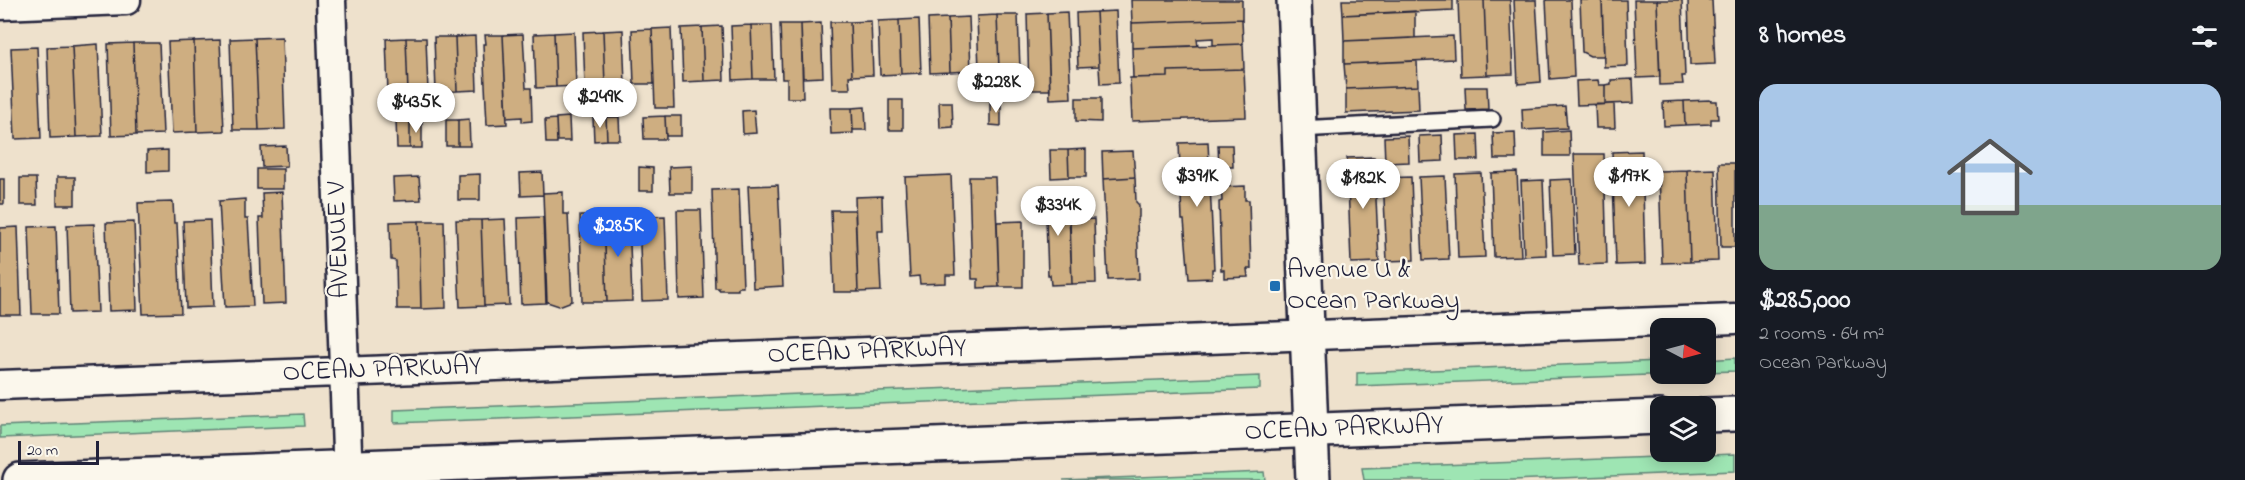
<!DOCTYPE html>
<meta charset="utf-8">
<style>
:root{--surface:#171b24;--page:#242831;--text:#f1f3f6;--muted:#9ea1a6;--line:#363941;--accent:#2563eb}
body{margin:0;font-family:"Indie Flower",sans-serif;background:var(--page);color:var(--text);height:100vh;display:flex;flex-direction:column;font-size:22px;white-space:nowrap}
*{box-sizing:border-box;margin:0}
p{font-size:20px;color:var(--muted)}
.icon{flex:none;width:33px;height:33px;fill:none;stroke:currentColor;stroke-width:2;stroke-linecap:round;stroke-linejoin:round}
.map{position:relative;flex:1;overflow:hidden}
.details{display:flex;flex-direction:column;background:var(--surface);width:510px}
.details>*{flex:none}
.needle{width:39px;rotate:96deg}
.buttons{position:absolute;left:1650px;top:318px;display:grid;gap:12px}
.buttons a{display:grid;place-items:center;width:66px;height:66px;border-radius:12px;background:var(--surface);box-shadow:0 3px 15px #0003;font-size:30px}
.scale{position:absolute;left:18px;bottom:15px;width:81px;box-sizing:border-box;padding-left:6px;border:3px solid #22223b;border-top:0;font-size:16px;line-height:21px;white-space:nowrap;color:#22223b;-webkit-text-stroke:4px #fbf7ec;paint-order:stroke}
.price{position:absolute;translate:-50% -51px;padding:0 14px;border-radius:21px;background:#fff;color:#222;font-size:20px;line-height:39px;filter:drop-shadow(0 2px 3px #0008)}
.price::after{content:'';position:absolute;left:50%;top:36px;width:18px;height:14px;margin-left:-9px;background:inherit;clip-path:polygon(0 0,100% 0,50% 100%)}
.price.selected{background:var(--accent);color:#fff}
ul{padding:0;list-style:none}
li{display:grid;align-content:center;gap:12px;height:318px;padding:0 24px}
li+li{border-top:2px solid var(--line)}
li span{display:grid;place-items:center;height:186px;border-radius:18px;color:#555}
li>.icon{margin-inline-start:auto}
span .icon{width:108px;height:108px;fill:#fffc;stroke-width:1}
li b{font-size:26px}
h2{display:flex;justify-content:space-between;align-items:center;height:72px;padding:0 24px;font-size:26px}
main{display:flex;flex:1;min-height:0}
.map>svg:first-child{display:block}
</style>
<main>
<div class="map">
<svg width="1735" height="480" viewBox="0 0 1735 480">
<rect width="100%" height="100%" fill="#eee1cc"/>
<filter id="ink" filterUnits="userSpaceOnUse"><feTurbulence type="fractalNoise" baseFrequency=".0167" numOctaves="2"/><feDisplacementMap in="SourceGraphic" scale="12" xChannelSelector="R" yChannelSelector="G"/><feConvolveMatrix kernelMatrix="1 2 1 2 8 2 1 2 1" color-interpolation-filters="sRGB"/></filter>
<g filter="url(#ink)">
<!-- green -->
<path fill="#9ee5b3" stroke="#608477" stroke-width="1.5" d="M1735,358V371L1706,372V360Z
M1660,361V374H1675L1357,386V373Z
M1260,376V389L394,423V410Z
M303,414L304,426L0,438V426Z
M1735,454V471L1513,480H1364L1362,468Z
M1264,472L1265,480H1063Z"/>
<!-- building -->
<path fill="#ceae81" stroke="#22223b" stroke-width="1.5" d="M1131,0H1242V19L1132,23Z
M1342,0H1453V10L1343,15Z
M1458,0H1484L1487,75L1461,76Z
M1484,0H1510L1513,74L1487,75Z
M1514,0H1536L1541,82L1518,84Z
M1546,0H1571L1574,77L1550,79Z
M1580,0H1602L1604,56H1590L1582,52Z
M1602,0H1626L1628,66L1604,67Z
M1634,0H1657L1660,77L1637,78Z
M1657,0H1682L1685,76H1682L1683,84L1660,85Z
M1688,0H1712L1715,64L1690,65Z
M1116,11L1119,83L1100,84L1096,12Z
M1415,11V38L1344,41L1343,15Z
M1067,12L1071,98L1050,99L1047,13Z
M1096,12L1099,66L1078,67L1076,13Z
M1047,13L1050,90H1029L1027,14Z
M997,15H1018L1020,69H999Z
M997,15L999,69L979,70L977,16Z
M969,17L971,71L950,72L948,18Z
M948,18L950,72L930,73L928,19Z
M919,19L921,73L901,74L899,20Z
M1242,19L1243,44L1213,45V38L1197,39L1198,46L1132,48V23Z
M899,20L901,74L880,75L878,21Z
M871,21L873,75L852,76L850,22Z
M830,22H850L852,76H849L850,89H832Z
M821,23L823,77L803,78L801,24Z
M780,24H801L803,98H787V79H782Z
M751,25H772L774,79H753Z
M751,25L753,79L733,80L731,26Z
M722,26L724,80L704,81L702,27Z
M702,27L704,81L683,82L681,28Z
M671,28L674,108H655L652,29Z
M652,29L654,84H634L632,30Z
M623,30L625,85H605L603,31Z
M603,31L605,85L585,86L583,32Z
M574,32L576,86L556,87L554,33Z
M554,33L556,87L536,88L534,34Z
M523,34L526,88H531L532,121L522,122V117L507,118L503,35Z
M485,35H503L507,124L487,125L483,44H486Z
M475,36L477,90L457,91L455,37Z
M1453,36L1454,59L1344,64V41Z
M282,37L285,129L259,130L255,38Z
M434,37H455L457,91L436,92Z
M255,38L259,130H233L230,39Z
M406,38H426L428,92L408,93Z
M406,38L408,93H388L386,39Z
M220,40L224,131L197,132L194,41Z
M194,41L197,132L172,133L168,42Z
M133,43H159L163,134L136,135Z
M133,43L136,135L111,136L108,44Z
M98,44L102,136L76,137L72,46Z
M1243,44L1244,69L1168,71V77L1133,78L1132,48Z
M72,46L76,137L50,138L47,47Z
M37,47L41,138L15,139L11,48Z
M1417,61L1418,86L1346,89L1344,64Z
M1244,69L1246,117L1132,121L1130,78L1168,77V71Z
M1633,79L1634,103L1605,104V85L1611,84V80Z
M1598,80L1599,85H1605V104L1577,105L1576,81Z
M1418,86L1419,110L1346,113V89Z
M1465,87H1487L1488,109L1466,110Z
M1076,98H1101V122L1076,121Z
M889,100H903V130H889Z
M1710,100L1711,101H1717L1718,119H1711V124L1685,125L1684,101Z
M1684,101L1685,125L1664,126L1663,102Z
M939,102H952L953,127L940,128Z
M990,103H1001V126L990,125Z
M1614,104L1615,128H1596L1595,105Z
M1565,106L1567,128L1523,130L1522,109Z
M865,107L866,130H853L852,108Z
M830,108H852L853,133L831,134Z
M754,110L756,133L743,134L742,111Z
M665,116H681V136H666Z
M665,116L666,139H644L643,117Z
M569,117L570,141H557L556,118Z
M606,117L607,140L594,141L593,118Z
M606,117H619L620,140H607Z
M422,119V148H410V120Z
M469,119L470,146H458V120Z
M556,119L557,143H546L545,120Z
M396,120H410V148H397Z
M446,120H458V146H446Z
M1569,130L1570,156H1544V132Z
M1515,132L1516,159H1494L1493,133Z
M1478,134L1479,160H1457L1456,135Z
M1442,135L1443,161L1420,162L1419,136Z
M1408,136L1409,162L1385,163L1384,137Z
M1208,142L1214,269H1212V278L1189,279L1184,220H1182L1179,143Z
M1218,145H1232L1233,167H1219Z
M286,146L287,166L262,167L261,147Z
M1086,149V177H1069L1068,150Z
M168,150V171L147,172V151Z
M1050,150H1068L1069,177L1051,178Z
M1133,151L1135,177L1103,179L1102,152Z
M1642,151L1645,264L1616,265L1612,152Z
M1574,154H1604L1607,264L1579,265Z
M1374,157L1379,262L1351,263L1347,158Z
M1719,163H1735V247H1721Z
M692,166V193H670L669,167Z
M639,167L653,168V191H639Z
M257,169H283V189H257Z
M1715,169L1718,261L1690,262L1687,170Z
M1687,170L1690,262L1662,263L1659,171Z
M542,172L543,195L521,196L520,173Z
M1517,172L1521,256L1494,257L1491,173Z
M1481,173L1485,257L1458,258L1455,174Z
M480,174V200H458V175Z
M951,175L955,275H946V283L920,284L919,276L910,277L905,177Z
M1445,176L1449,259L1423,260L1419,177Z
M57,177H75V205H57Z
M419,177L421,200L394,201L393,178Z
M969,177H995L999,287L978,288V279H972Z
M1135,177L1136,202L1139,205V217L1137,220L1139,279L1108,280L1103,179Z
M1411,177L1414,260L1387,261L1383,178Z
M20,178H36L37,205H20Z
M0,179H4V204H0Z
M1572,179L1575,254L1553,255L1550,180Z
M1543,180L1546,255L1524,256L1521,181Z
M778,185L783,286L753,288L748,186Z
M1245,186V200H1249L1251,269H1247L1248,277L1224,278V270H1221L1219,202L1222,201L1221,187Z
M739,189L743,287H738V290H719V288H715L712,190Z
M1068,190L1072,284L1051,285L1050,275H1048L1045,191Z
M282,192L286,303L262,304L259,218H263L262,193Z
M563,192V214H568L572,301L559,306L547,302L543,193Z
M882,196L883,231H878L881,291L858,292L855,197Z
M245,199V219H248L253,306L225,307L219,201Z
M173,202L174,223H177L181,313L143,314L138,203Z
M677,210H701L704,298L679,299Z
M831,210H855L858,292H834Z
M629,215L632,301L607,302L604,216Z
M580,216H604L607,302H582Z
M665,216L668,300L642,301L639,217Z
M543,217L546,303L521,304L518,218Z
M505,219L509,305L484,306L481,220Z
M1094,219L1096,283L1072,284L1070,220Z
M210,220L213,307L186,308L183,221Z
M456,220H481L484,306L460,307Z
M419,221H444L446,308L421,309Z
M419,221L421,309H397L396,261L391,260L390,222Z
M1023,221V287H999L997,222Z
M134,222L137,310L109,311L106,223Z
M94,224L98,312L70,313L67,225Z
M56,226L59,314H32L29,227Z
M18,227L21,315H0V228Z"/>
<g fill="none" stroke-linecap="round" stroke-linejoin="round">
<defs>
<path id="service" d="M1299,129L1492,119"/>
<path id="minor" d="M331,0L348,480
M0,5L126,0
M0,385L1735,319"/>
<path id="secondary" d="M1294,0L1313,480"/>
<path id="primary" d="M1706,415L1735,414
M20,480L1660,417"/>
</defs>
<!-- service casing -->
<use href="#service" stroke="#22223b" stroke-width="20"/>
<!-- minor casing -->
<use href="#minor" stroke="#22223b" stroke-width="33"/>
<!-- secondary casing -->
<use href="#secondary" stroke="#22223b" stroke-width="38"/>
<!-- primary casing -->
<use href="#primary" stroke="#22223b" stroke-width="38"/>
<!-- service -->
<use href="#service" stroke="#fbf7ec" stroke-width="15"/>
<!-- minor -->
<use href="#minor" stroke="#fbf7ec" stroke-width="28"/>
<!-- secondary -->
<use href="#secondary" stroke="#fbf7ec" stroke-width="33"/>
<!-- primary -->
<use href="#primary" stroke="#fbf7ec" stroke-width="33"/>
</g>
</g>
<!-- markers -->
<rect fill="#1f6fb2" stroke="#fbf7ec" stroke-width="2" x="1269" y="280" width="12" height="12" rx="3"/>
<g text-anchor="middle" dominant-baseline="central" stroke-width="4.5" stroke-linejoin="round" paint-order="stroke">
<!-- street labels -->
<g font-size="27" fill="#22223b" stroke="#fbf7ec">
<text transform="translate(339 240) rotate(-92)">AVENUE V</text>
<text transform="translate(867 352) rotate(-2)">OCEAN PARKWAY</text>
<text transform="translate(382 370) rotate(-2)">OCEAN PARKWAY</text>
<text transform="translate(1344 429) rotate(-2)">OCEAN PARKWAY</text>
</g>
<!-- poi labels -->
<g font-size="27" fill="#22223b" stroke="#fbf7ec" text-anchor="start">
<text x="1287" y="270">Avenue U &amp;<tspan x="1287" dy="31">Ocean Parkway</tspan></text>
</g>
</g>
</svg>
<div class="buttons">
<a><svg class="needle" viewBox="-14 -14 28 28"><path d="M0-13l5 13h-10z" fill="#e53935"/><path d="M0 13l5-13h-10z" fill="#9ea1a6"/></svg></a>
<a><svg class="icon" aria-label="layers" viewBox="0 0 24 24"><path d="M12 4l9 5-9 5-9-5zM3 14l9 5 9-5"/></svg></a>
</div>
<div class="scale">20 m</div>
<b class="price" style="left:996px;top:114px">$228K</b>
<b class="price" style="left:600px;top:129px">$249K</b>
<b class="price" style="left:416px;top:134px">$435K</b>
<b class="price" style="left:1197px;top:208px">$391K</b>
<b class="price" style="left:1629px;top:208px">$197K</b>
<b class="price" style="left:1363px;top:210px">$182K</b>
<b class="price" style="left:1058px;top:237px">$334K</b>
<b class="price selected" style="left:618px;top:258px">$285K</b>
</div>
<section class="details">
<h2>8 homes<svg class="icon" aria-label="filters" viewBox="0 0 24 24"><path d="M4 7h16M4 17h16"/><circle cx="9" cy="7" r="2"/><circle cx="15" cy="17" r="2"/></svg></h2>
<ul>
<li><span style="background:linear-gradient(#a9c7e8 65%,#7fa58c 0)"><svg class="icon" aria-label="home" viewBox="0 0 24 24"><path d="M3 11l9-7 9 7M6 9v11h12V9"/></svg></span><div><b>$285,000</b><p>2 rooms · 64 m²</p><p>Ocean Parkway</p></div></li>
</ul>
</section>
</main>
